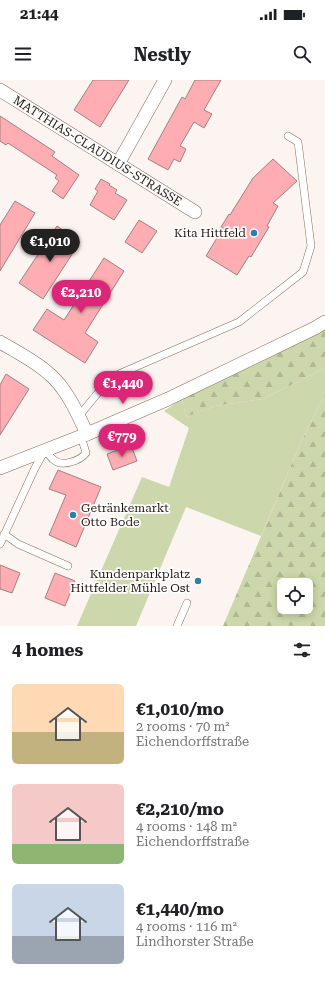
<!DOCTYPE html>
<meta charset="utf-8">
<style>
:root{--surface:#fff;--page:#f2f2f2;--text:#202124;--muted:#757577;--accent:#db2777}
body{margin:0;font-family:"Roboto Serif",serif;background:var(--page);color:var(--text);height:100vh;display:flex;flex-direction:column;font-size:15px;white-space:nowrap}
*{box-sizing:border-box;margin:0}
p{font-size:13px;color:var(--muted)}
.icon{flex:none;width:22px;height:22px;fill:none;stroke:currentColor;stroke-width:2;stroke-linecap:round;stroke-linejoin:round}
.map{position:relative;height:546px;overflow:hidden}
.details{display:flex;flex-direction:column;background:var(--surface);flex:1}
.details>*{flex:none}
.fabs{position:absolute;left:277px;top:498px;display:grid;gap:8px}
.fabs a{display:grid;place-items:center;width:36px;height:36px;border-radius:6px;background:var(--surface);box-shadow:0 2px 10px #0003;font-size:20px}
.price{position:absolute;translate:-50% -34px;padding:0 9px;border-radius:14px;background:var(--accent);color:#fff;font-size:13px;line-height:26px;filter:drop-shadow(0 1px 2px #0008)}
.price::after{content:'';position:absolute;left:50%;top:24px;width:12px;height:9px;margin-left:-6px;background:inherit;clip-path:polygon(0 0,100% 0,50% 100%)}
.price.on{background:#222;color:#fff}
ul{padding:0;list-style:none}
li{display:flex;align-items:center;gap:12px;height:100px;padding:0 12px}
li span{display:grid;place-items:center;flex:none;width:112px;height:80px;border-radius:6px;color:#555}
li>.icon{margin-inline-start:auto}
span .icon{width:48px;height:48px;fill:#fffc;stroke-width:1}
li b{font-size:17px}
h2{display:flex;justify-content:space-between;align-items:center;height:48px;padding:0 12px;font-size:17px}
.status{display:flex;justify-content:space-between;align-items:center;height:28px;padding:0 20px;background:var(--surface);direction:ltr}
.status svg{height:11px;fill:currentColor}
header{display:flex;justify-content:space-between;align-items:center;height:52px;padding:0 12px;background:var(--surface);font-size:18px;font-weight:700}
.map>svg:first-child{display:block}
</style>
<div class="status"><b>21:44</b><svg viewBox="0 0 49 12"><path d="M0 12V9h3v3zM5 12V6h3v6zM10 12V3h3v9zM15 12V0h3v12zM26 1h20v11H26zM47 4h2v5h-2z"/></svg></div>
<header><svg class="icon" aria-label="menu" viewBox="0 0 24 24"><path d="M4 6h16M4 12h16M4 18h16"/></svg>Nestly<svg class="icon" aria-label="search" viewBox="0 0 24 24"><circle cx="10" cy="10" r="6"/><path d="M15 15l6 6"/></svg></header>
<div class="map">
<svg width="325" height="546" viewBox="0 0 325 546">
<defs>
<pattern id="forest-firs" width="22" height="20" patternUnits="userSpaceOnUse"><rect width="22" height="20" fill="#ccd7ab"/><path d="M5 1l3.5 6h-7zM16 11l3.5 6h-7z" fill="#afb892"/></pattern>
</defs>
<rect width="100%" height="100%" fill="#fbf4f0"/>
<!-- grass -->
<path fill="#ccd7ab" d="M325,288V314L302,360L261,456L186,427L136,546H77L142,397L169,407L189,348L164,331L182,319L186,337L215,326L263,319Z"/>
<!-- forest -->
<path fill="url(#forest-firs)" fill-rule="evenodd" d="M325,247V288L263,319L215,326L186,337L182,319Z
M325,314V546H223L302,360ZM284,505H306V527H284Z"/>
<!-- building -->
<path fill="#feaeb3" stroke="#a38081" d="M93,0H129L100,47L74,30Z
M195,0H221L204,30L212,34L204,48L194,42L180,66L186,69L180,82L174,79L168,90L148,79L182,17L185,19Z
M0,36L55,72L52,76L79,95L63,119L52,111L59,101L55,98L57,95L8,63L6,65L0,61Z
M273,79L297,101L273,123L278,126L267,146L269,147L251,177L249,176L237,195L206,176L223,148L221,147L229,134L230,135L253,98Z
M101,99L110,104L109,105L117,110L115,113L127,120L114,140L90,125L98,111L95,109Z
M15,121L35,133L0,191V145Z
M139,140L157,151L142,173L125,162Z
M57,146L80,162L43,219L19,203Z
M104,178L124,191L85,253L98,262L85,283L33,250L47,229L64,240Z
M6,294L29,309L0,355V305Z
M131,365L137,381L113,390L107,374Z
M58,390L101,407L76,467L49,455L66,415L49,409Z
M0,485L20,493L12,513L0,509Z
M55,493L75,501L65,526L45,518Z"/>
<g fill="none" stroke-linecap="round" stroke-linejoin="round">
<defs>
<path id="service" d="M79,336L97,314L119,294L239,242L303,192L311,166L298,62L288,56
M4,454L18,464L68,486
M0,464L35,388L45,370C48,374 51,378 54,380C62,387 80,381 86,373L81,356
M177,546L187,523"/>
<g id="minor">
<path id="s1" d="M0,10L195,132"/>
<path d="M118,84L165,0"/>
<path d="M0,262C15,271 33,280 47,292C66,307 77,332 87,354"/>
<path d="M0,388L87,354L168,319L315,248L325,242"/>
</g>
</defs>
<!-- service casing -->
<use href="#service" stroke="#896d5d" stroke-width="8"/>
<!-- minor casing -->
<use href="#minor" stroke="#896d5d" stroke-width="14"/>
<!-- service -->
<use href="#service" stroke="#fff" stroke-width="7"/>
<!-- minor -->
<use href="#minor" stroke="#fff" stroke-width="13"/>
</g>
<!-- markers -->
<g fill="#2b80b0" stroke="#fff" stroke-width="1.5">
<circle cx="254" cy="153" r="4"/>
<circle cx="73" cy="435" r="4"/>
<circle cx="198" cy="501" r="4"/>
</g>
<g text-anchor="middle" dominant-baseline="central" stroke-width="3.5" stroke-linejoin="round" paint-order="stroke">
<!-- street labels -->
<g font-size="12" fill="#231811" stroke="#fff">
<text stroke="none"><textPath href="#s1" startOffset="115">MATTHIAS-CLAUDIUS-STRASSE</textPath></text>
</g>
<!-- poi labels -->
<g font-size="12" fill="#231811" stroke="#fff" text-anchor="end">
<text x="246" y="153">Kita Hittfeld</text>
<text x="81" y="428" text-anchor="start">Getränkemarkt<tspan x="81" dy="14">Otto Bode</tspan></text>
<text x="190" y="494">Kundenparkplatz<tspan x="190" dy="14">Hittfelder Mühle Ost</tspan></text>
</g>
</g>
</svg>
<div class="fabs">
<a><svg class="icon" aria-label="locate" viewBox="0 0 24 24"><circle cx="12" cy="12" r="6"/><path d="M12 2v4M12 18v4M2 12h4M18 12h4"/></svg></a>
</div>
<b class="price on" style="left:50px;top:183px">€1,010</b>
<b class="price" style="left:81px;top:234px">€2,210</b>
<b class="price" style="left:123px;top:325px">€1,440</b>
<b class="price" style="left:122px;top:378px">€779</b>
</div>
<section class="details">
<h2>4 homes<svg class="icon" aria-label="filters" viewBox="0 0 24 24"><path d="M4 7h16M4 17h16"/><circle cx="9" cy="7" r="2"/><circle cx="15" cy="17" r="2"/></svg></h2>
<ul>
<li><span style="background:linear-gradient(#ffd9b3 60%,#c2b280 0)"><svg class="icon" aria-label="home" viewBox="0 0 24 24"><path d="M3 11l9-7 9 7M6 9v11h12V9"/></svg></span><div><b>€1,010/mo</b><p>2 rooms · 70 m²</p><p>Eichendorffstraße</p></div></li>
<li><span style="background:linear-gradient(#f6c9c9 75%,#8fb573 0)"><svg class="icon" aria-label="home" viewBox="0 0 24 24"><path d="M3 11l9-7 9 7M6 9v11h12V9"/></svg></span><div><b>€2,210/mo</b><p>4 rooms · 148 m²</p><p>Eichendorffstraße</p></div></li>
<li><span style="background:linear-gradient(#c9d6e8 65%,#9aa5b1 0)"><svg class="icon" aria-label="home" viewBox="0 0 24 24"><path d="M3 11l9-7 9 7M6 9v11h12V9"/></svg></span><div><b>€1,440/mo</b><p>4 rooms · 116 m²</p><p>Lindhorster Straße</p></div></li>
</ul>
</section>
